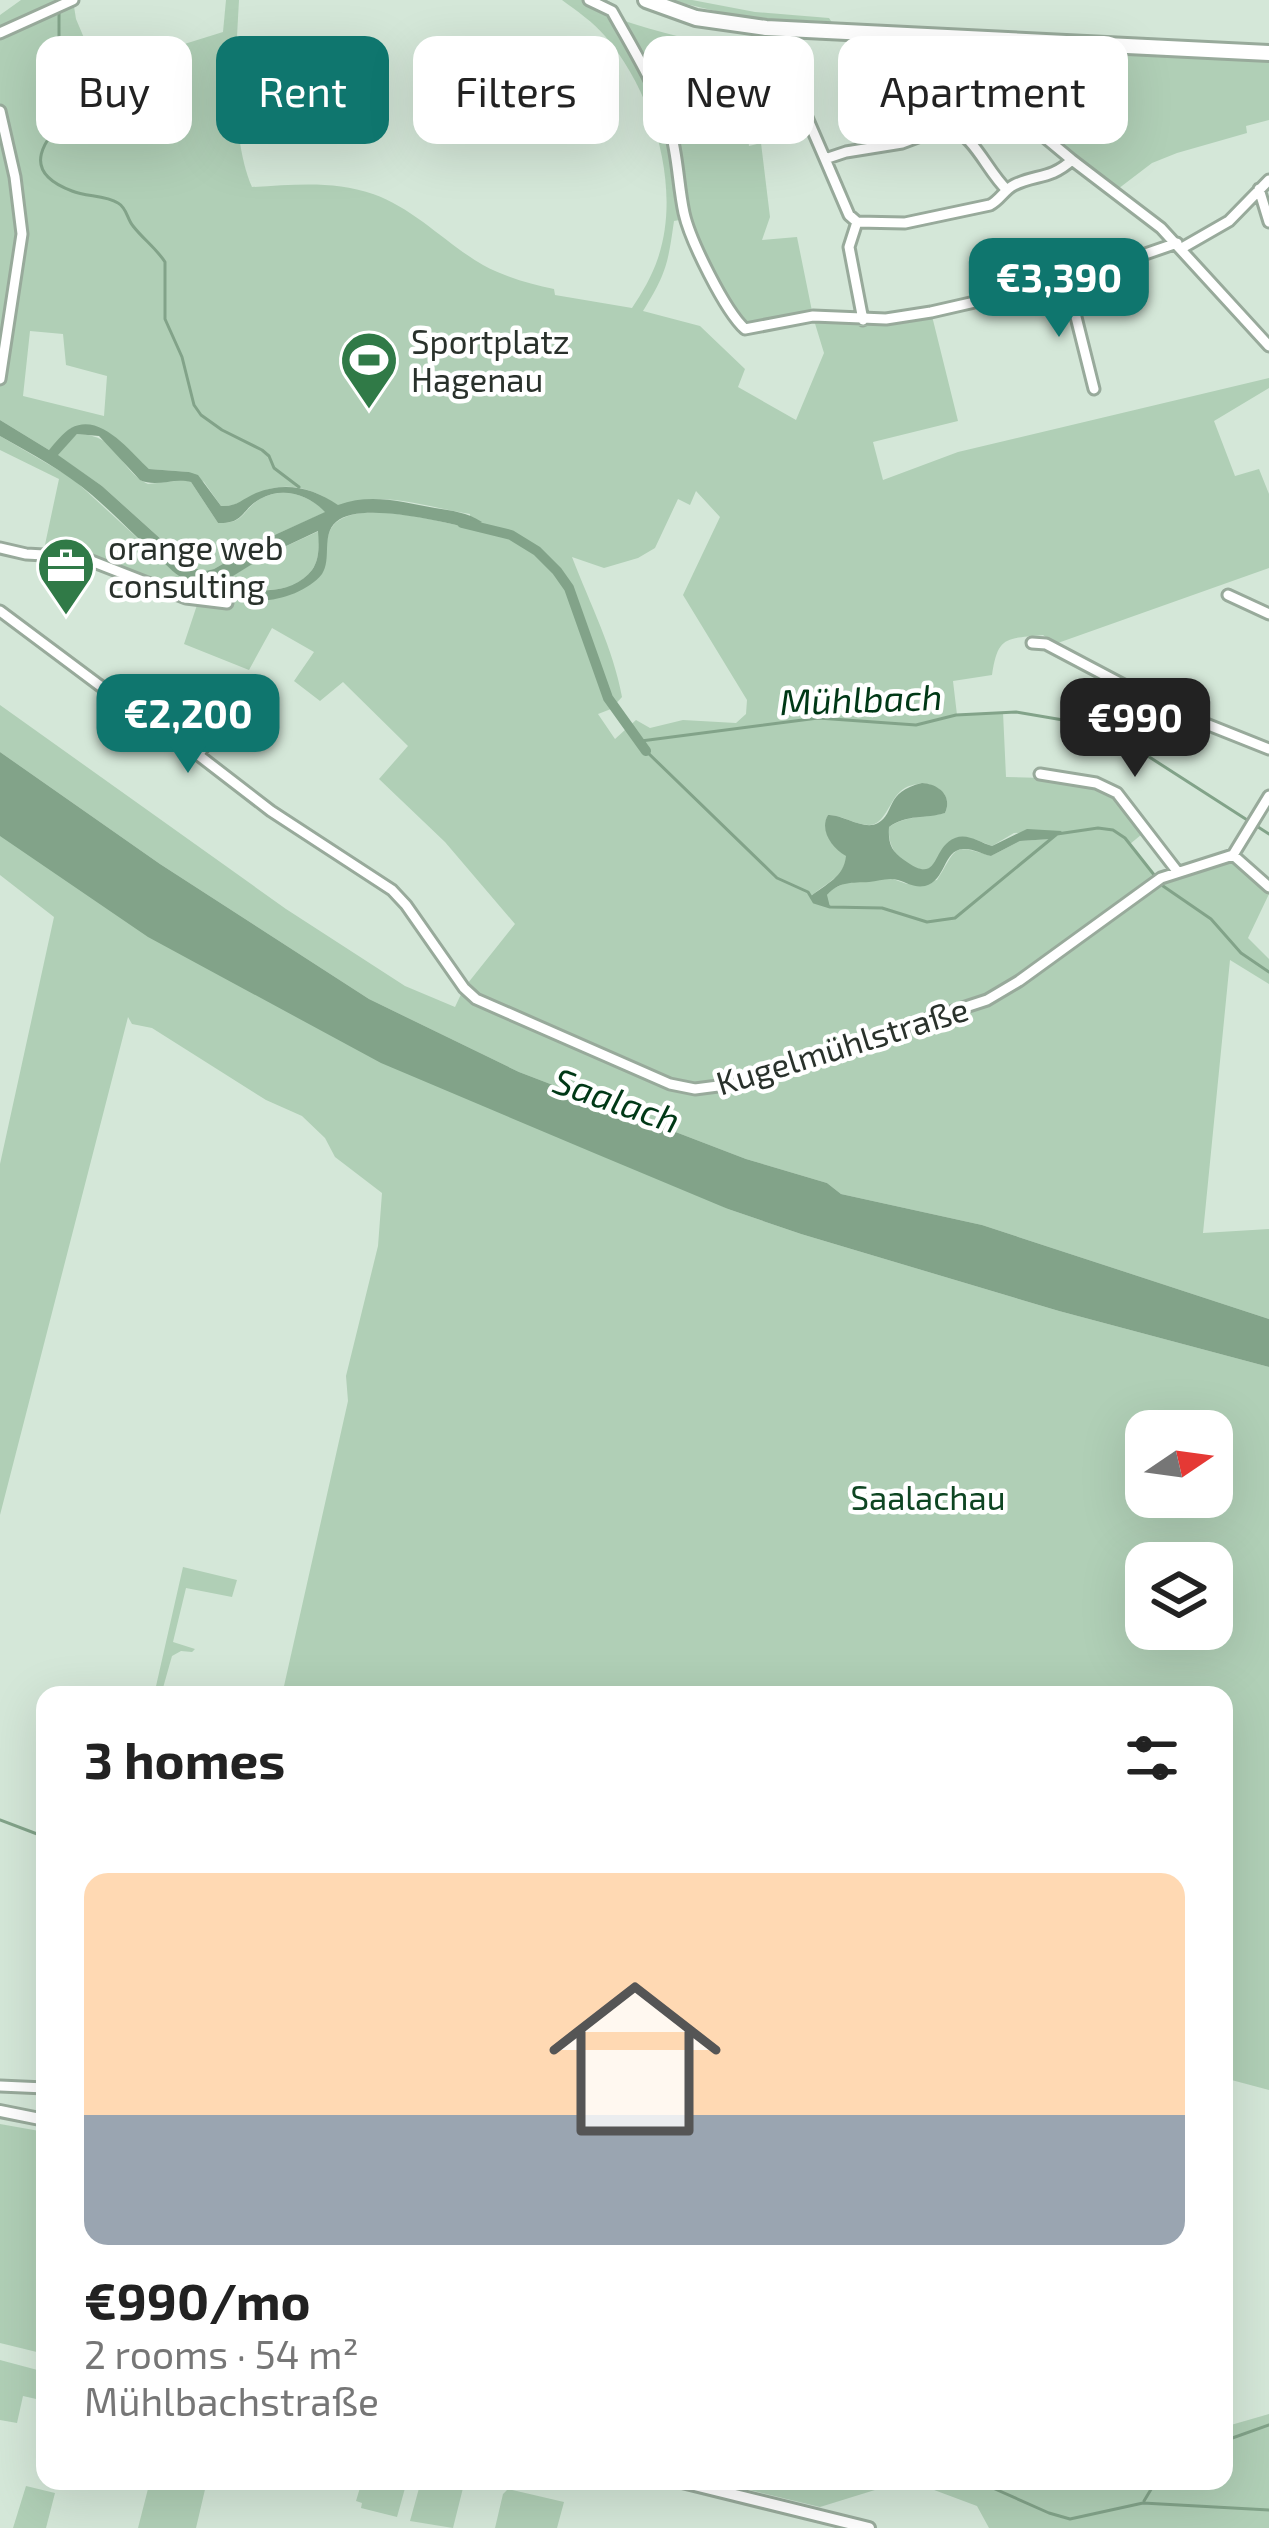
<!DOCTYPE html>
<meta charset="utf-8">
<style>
:root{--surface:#fff;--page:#f2f2f2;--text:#222;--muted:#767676;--accent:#0f766e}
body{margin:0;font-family:"Exo 2",sans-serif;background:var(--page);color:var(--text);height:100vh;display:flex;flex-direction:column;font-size:45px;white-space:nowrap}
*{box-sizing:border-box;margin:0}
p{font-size:39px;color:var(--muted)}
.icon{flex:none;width:66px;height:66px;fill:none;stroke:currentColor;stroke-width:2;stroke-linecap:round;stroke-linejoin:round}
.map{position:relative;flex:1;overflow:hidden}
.drawer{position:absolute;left:36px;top:1686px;width:1197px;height:804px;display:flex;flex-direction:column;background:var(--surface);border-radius:24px;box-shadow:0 12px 48px #0002}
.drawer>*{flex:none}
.guide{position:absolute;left:36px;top:36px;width:1197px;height:108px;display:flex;gap:24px}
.needle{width:78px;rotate:77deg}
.tools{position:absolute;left:1125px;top:1410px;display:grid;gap:24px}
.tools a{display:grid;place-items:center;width:108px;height:108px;border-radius:24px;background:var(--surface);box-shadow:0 12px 48px #0002;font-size:60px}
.price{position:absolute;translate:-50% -102px;padding:0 27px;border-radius:24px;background:var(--accent);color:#fff;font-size:39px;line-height:78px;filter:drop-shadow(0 3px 6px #0008)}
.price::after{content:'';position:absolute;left:50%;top:72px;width:36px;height:27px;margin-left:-18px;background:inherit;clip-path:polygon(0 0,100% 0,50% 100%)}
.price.on{background:#222;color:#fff}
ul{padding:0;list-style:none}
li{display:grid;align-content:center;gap:24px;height:636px;padding:0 48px}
li span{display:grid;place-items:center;height:372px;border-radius:24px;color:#555}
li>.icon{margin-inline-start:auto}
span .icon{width:216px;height:216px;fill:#fffc;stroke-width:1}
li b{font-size:51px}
h2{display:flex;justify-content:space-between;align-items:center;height:144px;padding:0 48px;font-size:51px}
.chip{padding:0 42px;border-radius:24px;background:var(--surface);box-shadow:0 12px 48px #0002;font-size:42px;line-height:108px}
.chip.on{background:var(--accent);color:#fff}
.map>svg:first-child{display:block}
</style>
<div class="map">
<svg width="1269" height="2528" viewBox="0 0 1269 2528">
<rect width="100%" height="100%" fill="#d4e7d8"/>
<!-- green -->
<path fill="#b0cfb6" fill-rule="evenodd" d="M21,0H73L76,19L98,71L133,47L149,55L223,32L226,0H239C236,55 230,136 252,187C292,185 333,180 373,194C415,209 445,243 483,265C505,277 530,284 554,289L555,295L632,308C642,293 652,276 658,258C682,187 653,92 605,36C593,22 577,11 562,0H607L615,5L612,11L616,18C660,33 703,44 749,49L739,59L749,146L761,143L770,217L762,240L797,237L813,316L852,320L931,312L958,421L873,442L883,480L958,452L1269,378V388L1214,421L1235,476L1259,469L1269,494V568L1055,644L1043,635C1006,639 998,635 992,675L953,681L957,715L1003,712L1006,777L1080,779L1107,787L1147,830L1130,844L1162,885L1168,874L1233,855L1269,887V894L1248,938L1269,959V984L1230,960L1203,1233L1269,1229V1319L982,1225L841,1194L827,1183L746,1159L519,1072L369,999L160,864L0,752V705L286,909L405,986L455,1007L464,988L515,924L445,842L379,779L408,746L343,682L320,701L294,681L314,652L272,628L249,670L184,644L198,602L91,559L43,554L59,479L0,450V436L72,478L179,576L205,585L218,583L255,600L322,573C327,559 324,539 332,527C352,497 441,522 470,528V514C427,507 380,489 338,506C314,488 285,480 256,494C243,500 236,507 221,506L204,482L189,472L149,469L105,431L71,428L49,450L0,420V15ZM685,219L741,327L813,317L824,353L796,420L738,387L745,369L700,326L643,311C666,274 668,264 674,221ZM30,331L63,334L66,365L107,376L104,416L23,396ZM696,491L720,517L683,595L747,700L746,714L736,723L683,720L650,728L636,720L615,739L598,714L611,709L622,697C613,648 590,604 572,557L604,568L638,558L655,548L678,499L690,505ZM922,783C938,785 953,795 945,813C926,818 906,815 889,827C887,850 903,869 926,870L974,839L992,846L1014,833L1060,831L1050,839L1020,841L991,856C950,843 958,848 937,880L907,884L890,878L850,881L830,890L827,895L811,896C826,883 844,877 847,856C832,848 820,830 828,815C843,815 853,824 868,825C885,826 889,800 902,790C909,785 913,785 922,783Z
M669,0H692L755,12L829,18L833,24L741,17Z
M1021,49L1269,59V120L1246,126L1247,133L1177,153L1152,163L1114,192L1053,146L1069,130L1063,118L1039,133C1018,113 1001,81 1011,53Z
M77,434C121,435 116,468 148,484L184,480L191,482L218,523C245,524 242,510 260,499C284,486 308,495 326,512L268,538L214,569L205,571L193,568L102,486L57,455Z
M319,531C319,543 320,559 312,570C294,594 251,597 232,576L267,555Z
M0,834L728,1209L801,1234L1059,1311L1269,1367V2090L1224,2078V1695H282L348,1401L346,1376L378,1246L382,1193L335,1157L325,1138L302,1116L266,1100L152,1028L132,1024L128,1017L0,1515V1164L54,917L0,875ZM1146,1431H1212V1497H1146ZM1146,1563H1212V1629H1146Z
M183,1567L237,1580L232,1597L186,1588L173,1642L195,1649L192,1652L181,1651L172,1656L161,1695H154Z
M0,2124L45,2132V2354L0,2343Z
M0,2360L45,2372V2401L23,2396L17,2423L0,2420Z
M1269,2414V2528H989L977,2506L910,2481H1224V2427Z
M150,2481H207L196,2528H138Z
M362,2481H407L397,2517L361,2508L362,2503L356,2501Z
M421,2481H473L471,2490L463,2488L453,2528L410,2521Z
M713,2481H904L820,2507Z
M26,2486L55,2493L46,2528H13Z
M508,2489L564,2502L557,2528H495L503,2494Z"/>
<!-- water -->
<path fill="#82a389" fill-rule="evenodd" d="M0,420L49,450C55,443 63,433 71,428C101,412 130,452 149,469L189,472L198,475L221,506C237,507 242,499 256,493C286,481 313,488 338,505C371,493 401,502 435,508C452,511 467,512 482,522L470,528C440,522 361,501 336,522C321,535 332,559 322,574C307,593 270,605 247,599C238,596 231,589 223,586C210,581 194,586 179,576C170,570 161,559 152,551C132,533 113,513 92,495C64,471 32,454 0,436ZM77,434L99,436L140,480C157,488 174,477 191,482L218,523C244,524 241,510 260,499C283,486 309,495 325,512L268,538L214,569L205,571L193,568L102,486L58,455ZM318,531C319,543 320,559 312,570C295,593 251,598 233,576L267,555Z
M0,752L160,864L369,999L519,1072L746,1159L827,1183L841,1194L982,1225L1269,1319V1367L1059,1311L801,1234L728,1209L594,1153L381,1063L148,937L0,836Z
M922,783C938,784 953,795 945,813C926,819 906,814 889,827C888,843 891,851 904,860C941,887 930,848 955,838C968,833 980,843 992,846L1027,829L1062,831L1051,839L1020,841L991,856C982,854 972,848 963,849C943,850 946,881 925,886C914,888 908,883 898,880C888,877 879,881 869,882C852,883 839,881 827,895L830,907L814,902L811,896C826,884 844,877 846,856C832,848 819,830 828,815C842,814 864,831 878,823C896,813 884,792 922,783Z"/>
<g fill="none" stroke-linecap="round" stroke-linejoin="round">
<!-- stream -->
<path stroke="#82a389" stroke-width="3" d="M59,13V38L80,63L83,74V97C59,127 7,167 72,191C86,197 105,195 118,203C127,208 127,219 133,226C143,239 156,248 165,262V319L182,357L194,405L201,415L222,430L262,450L269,456L274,468L299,487
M641,741L818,718L916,725L956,715L1016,712L1069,721L1126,742L1269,834
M646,751L777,878L808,892L814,902L830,907L882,908L927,922L955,918L1057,834L1098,828L1113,830L1125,838L1155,876
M1163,886L1211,919L1241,953L1269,972
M0,1820L45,1837
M1224,2441L1269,2425
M977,2481L1049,2513L1070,2519L1143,2503L1269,2510
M1144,2501L1156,2481"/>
<!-- canal -->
<path stroke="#82a389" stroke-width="10" d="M462,523L511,535L537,551L557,571L569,588L608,698L646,751"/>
<defs>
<path id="minor" d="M589,0L612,11
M612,11C633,49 657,87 670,129C678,157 678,185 684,213C690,240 725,311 745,329L813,316L886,319L931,312L1067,281L1177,243
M0,33L73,0
M999,41L1005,86L1024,120L1072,160L1161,228L1269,346
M931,84L947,126
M875,87L895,144
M802,106L825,159
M0,111L15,177L22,234L0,379
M1259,189L1269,222
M857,222L849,215L825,159L846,152L902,143L947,126C975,135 986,170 1007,190
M1182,248L1229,221L1269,180
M1067,281L1094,389
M863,320L849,247L857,222L905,223L990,205C1000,200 1004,190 1014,185C1036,174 1050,180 1072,160
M0,548L26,554L81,557L186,598L227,603
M1228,595L1269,614
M0,611L99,685L140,710L271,811L392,890L406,905L464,988L476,999L670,1084L695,1089L741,1083L785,1066L987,1000L1019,981L1161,878L1233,855L1269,796
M1032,643L1046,644L1171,710L1269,749
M140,710C159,692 186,707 209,713L214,719L209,740L198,755
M1040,774L1096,783L1117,793L1177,871
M1233,855L1269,887
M0,2086L45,2088"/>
<path id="tertiary" d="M0,2111L45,2120
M678,2481L869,2528"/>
<path id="primary" d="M646,0L696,18L766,28L1269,53"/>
</defs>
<!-- minor casing -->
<use href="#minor" stroke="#98aa9b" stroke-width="15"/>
<!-- tertiary casing -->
<use href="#tertiary" stroke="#98aa9b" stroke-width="16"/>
<!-- primary casing -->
<use href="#primary" stroke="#98aa9b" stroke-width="20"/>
<!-- minor -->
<use href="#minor" stroke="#fff" stroke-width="9"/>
<!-- tertiary -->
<use href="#tertiary" stroke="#fff" stroke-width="10"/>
<!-- primary -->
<use href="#primary" stroke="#fff" stroke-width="14"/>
</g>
<!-- icons -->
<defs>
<symbol id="stadium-pin" viewBox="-11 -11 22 30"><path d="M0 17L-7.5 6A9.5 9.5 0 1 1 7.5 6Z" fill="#307a47" stroke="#fff"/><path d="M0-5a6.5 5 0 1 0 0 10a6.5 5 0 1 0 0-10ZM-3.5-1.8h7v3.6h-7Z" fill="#fff"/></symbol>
<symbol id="office-pin" viewBox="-11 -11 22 30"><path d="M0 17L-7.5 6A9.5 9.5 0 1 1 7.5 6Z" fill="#307a47" stroke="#fff"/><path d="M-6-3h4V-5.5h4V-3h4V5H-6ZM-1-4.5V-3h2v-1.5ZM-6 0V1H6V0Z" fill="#fff"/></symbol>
</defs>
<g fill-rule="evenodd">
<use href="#stadium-pin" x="336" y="327" width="66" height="90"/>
<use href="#office-pin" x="33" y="533" width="66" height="90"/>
</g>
<g text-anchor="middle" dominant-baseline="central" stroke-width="9" stroke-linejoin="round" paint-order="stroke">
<!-- poi labels -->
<g font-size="33" fill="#29312b" stroke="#fff" text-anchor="start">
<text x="411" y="341">Sportplatz<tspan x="411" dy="38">Hagenau</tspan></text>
<text x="108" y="547">orange web<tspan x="108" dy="38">consulting</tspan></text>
</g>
<!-- street labels -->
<g font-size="33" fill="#29312b" stroke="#fff">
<text transform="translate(842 1045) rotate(-17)">Kugelmühlstraße</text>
</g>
<!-- park labels -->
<g font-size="33" fill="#0e4522" stroke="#fff">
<text x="928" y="1497">Saalachau</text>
</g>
<!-- water labels -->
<g font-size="36" font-style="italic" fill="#003816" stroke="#fff">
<text transform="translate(861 698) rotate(-2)">Mühlbach</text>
<text transform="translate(617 1099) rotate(19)">Saalach</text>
</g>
</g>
</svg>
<div class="tools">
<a><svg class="needle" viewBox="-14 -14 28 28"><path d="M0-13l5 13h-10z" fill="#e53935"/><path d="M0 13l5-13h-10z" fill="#767676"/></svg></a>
<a><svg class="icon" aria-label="layers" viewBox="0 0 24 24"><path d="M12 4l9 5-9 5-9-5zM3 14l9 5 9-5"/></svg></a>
</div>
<b class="price" style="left:1059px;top:340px">€3,390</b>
<b class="price" style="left:188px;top:776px">€2,200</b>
<b class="price on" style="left:1135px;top:780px">€990</b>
<div class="guide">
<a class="chip">Buy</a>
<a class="chip on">Rent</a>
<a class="chip">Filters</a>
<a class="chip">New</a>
<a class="chip">Apartment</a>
</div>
<section class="drawer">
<h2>3 homes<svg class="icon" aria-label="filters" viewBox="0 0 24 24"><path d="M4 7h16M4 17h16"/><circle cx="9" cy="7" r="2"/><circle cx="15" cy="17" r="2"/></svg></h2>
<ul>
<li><span style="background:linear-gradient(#ffd9b3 65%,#9aa5b1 0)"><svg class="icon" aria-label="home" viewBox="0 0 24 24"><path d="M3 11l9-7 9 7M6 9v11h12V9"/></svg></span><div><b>€990/mo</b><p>2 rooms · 54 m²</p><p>Mühlbachstraße</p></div></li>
</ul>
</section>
</div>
